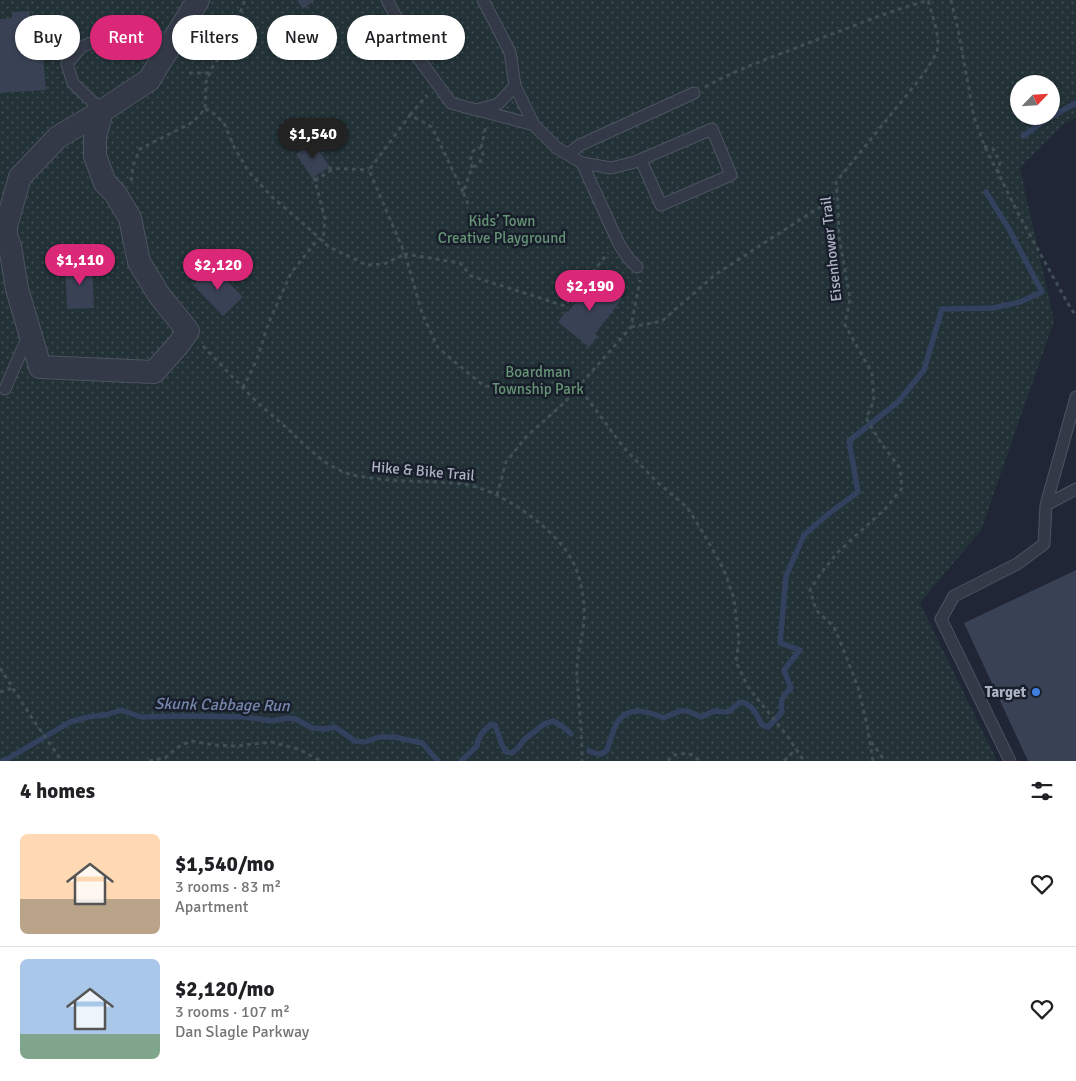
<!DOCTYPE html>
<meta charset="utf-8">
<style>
:root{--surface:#fff;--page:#f2f2f2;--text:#202124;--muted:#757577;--line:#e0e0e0;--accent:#db2777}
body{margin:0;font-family:Signika,sans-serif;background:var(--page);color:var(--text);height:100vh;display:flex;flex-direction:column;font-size:19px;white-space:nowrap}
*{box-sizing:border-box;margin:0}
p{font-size:16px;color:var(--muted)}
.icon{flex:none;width:28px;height:28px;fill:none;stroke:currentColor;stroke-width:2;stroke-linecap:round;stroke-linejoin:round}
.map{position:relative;height:761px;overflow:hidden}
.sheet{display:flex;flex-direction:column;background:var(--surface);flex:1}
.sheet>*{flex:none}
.banner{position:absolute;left:15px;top:15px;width:500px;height:45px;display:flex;gap:10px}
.needle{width:32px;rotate:65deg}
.fabs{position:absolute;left:1010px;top:75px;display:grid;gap:10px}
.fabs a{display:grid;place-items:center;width:50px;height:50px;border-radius:50%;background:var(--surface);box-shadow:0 1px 4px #0004;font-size:25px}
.price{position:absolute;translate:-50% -42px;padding:0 11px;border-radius:18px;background:var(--accent);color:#fff;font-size:16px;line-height:32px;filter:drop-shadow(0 1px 2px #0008)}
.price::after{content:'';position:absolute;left:50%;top:30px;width:15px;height:11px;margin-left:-8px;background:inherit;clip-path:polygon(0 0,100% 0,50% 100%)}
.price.current{background:#222;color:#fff}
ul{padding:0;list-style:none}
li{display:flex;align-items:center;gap:15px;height:125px;padding:0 20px}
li+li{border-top:1px solid var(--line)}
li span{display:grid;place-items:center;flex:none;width:140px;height:100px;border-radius:8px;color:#555}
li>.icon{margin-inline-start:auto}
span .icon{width:60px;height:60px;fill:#fffc;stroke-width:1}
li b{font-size:21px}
h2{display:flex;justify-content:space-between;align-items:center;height:60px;padding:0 20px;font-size:21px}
.pill{padding:0 18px;border-radius:22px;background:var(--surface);box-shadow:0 1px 4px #0004;font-size:18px;line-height:45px}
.pill.current{background:var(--accent);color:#fff}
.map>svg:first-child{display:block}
</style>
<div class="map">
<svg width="1076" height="761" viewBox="0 0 1076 761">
<defs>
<pattern id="park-dots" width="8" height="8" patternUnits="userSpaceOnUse" patternTransform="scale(1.25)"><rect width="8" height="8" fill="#223237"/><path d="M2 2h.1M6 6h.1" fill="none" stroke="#3f4d52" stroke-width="1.8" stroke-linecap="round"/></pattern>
</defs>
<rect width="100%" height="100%" fill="#202636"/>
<!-- park -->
<path fill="url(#park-dots)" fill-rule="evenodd" d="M0,0H1076V118L1065,123L1020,168L1054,321L981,530L920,603L997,761H0ZM1019,84H1051V116H1019Z"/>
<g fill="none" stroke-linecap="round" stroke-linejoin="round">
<!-- stream -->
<path stroke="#33405e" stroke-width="5.5" d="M1023,136L1047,119L1076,103
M589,751C596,754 601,756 607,750C610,742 613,727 619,720C631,705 649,712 664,718C681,710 683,707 701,717L714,711L728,712L740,702C752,703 757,715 762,725L768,727L782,712C780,699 782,697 791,688L784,670L800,650L780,643L786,576L804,535L827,515L858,492L849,441L898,402L924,370L942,309L993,308L1020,302L1042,292L1009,229L986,192
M2,761L9,758L70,722L88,717L106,715L121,710L141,717L184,716L246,717L272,721L287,718L296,719L312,728L326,729L335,727L355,741L365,742L380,737H394L422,743L438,761
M461,761L477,746C478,736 484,730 492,724L495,725L502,745L506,752L512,753L518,748L524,740L544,724L553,721L562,726L571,734"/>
</g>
<!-- building -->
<path fill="#394154" d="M297,0H315L303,9Z
M30,11V17L47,16L49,40L42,41L46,90L0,93V19L12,18V12Z
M313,142L330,167L312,178L296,154Z
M92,263L94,308L67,309L65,264Z
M212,266L243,297L223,316L193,285Z
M595,278L622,299L595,334L598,336L589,347L558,322L566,311L568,312Z
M1076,570V761H1028L964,623Z"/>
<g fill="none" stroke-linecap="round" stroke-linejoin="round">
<defs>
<path id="service" d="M387,0L417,56L451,103L476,110L498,104L515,86L510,52L483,0
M515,86L534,125L557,148L582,163L611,168L635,162L712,129L731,175L661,205L641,160
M478,110L534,125
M102,111L73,83L67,64L81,47L115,34H143L173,40
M568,154L580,145L694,93
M582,163L619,244L628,258L637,267
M5,389L28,336
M1046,505L1076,489
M1010,761L941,619L954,596L1017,564L1044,544L1046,505L1076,397"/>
<path id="minor" d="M102,111L95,137V156L105,183L115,193L130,218L139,262L159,295L188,331L179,344L154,372L40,367L17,289L10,246L6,236V226L20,177L58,137Z
M102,111L149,80L198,0"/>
</defs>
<!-- service casing -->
<use href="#service" stroke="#4e5361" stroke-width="13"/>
<!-- minor casing -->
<use href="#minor" stroke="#4e5361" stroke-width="24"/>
<!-- path -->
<path stroke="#3f4f54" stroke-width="3" stroke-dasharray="4 4" stroke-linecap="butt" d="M951,0L958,29L974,117L984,145L1019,215L1067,302L1076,316
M189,73H210
M705,87C739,68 776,56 811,42C851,27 889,11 930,0
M205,109L212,112L224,123L235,149L249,172L272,197L305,225L329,247L367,265L384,264L405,254L422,313L438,348L484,386L535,392L577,389L587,398L624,448L657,482L687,507L705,536L724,570L734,599L739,640L736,662L748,687L788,737L804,761
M410,115L427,95
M984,146L993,149L998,158L1000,162L998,170L1001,178
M328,168L369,170
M472,168C470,161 470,155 475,149L481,148
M314,177L325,219L323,241
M131,181L133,166L140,149L193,122L205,109L206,82L213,66L226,49L245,0
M315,181L333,169
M463,192L432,127L410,115L369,170L405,254L460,263L471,276L565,306L608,253
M468,204L463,192L472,168L479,164L483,154L481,148L486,126
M612,291L617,267
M631,327L662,321L716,274L837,196
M203,346C221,365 239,384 258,403C268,412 279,421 289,430C305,445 320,461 339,470C347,474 356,476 365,477C397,483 430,480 463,484C499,489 554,527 572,560C579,573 583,591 584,607C586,627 578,646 577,667C576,675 578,684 578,693C580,716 582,738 582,761
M243,388L257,359L269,322L291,273L319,238
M497,495L506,462L526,437L565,402L631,327L640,280
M0,668L34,721L62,761
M0,692L13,688
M871,742L885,761
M149,761L165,758L178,747L191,741L214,745L237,746L271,742L298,749L321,761
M668,761L673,755L688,753L701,761
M784,761L796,749
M873,761L867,725L858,687L844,651L834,627L816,610L810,590L821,573L838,552L886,508L902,488L900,468L881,443L866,418L874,401L872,373L845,325L850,299L839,237L838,206L836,182L923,75C928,67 934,59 937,51C941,37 931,13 928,0"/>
<!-- service -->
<use href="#service" stroke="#333946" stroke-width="11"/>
<!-- minor -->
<use href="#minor" stroke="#333946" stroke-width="22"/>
</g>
<!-- markers -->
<circle fill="#3f7fe0" stroke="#191e2b" stroke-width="2" cx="1036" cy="692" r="5"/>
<g text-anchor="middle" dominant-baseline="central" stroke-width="5" stroke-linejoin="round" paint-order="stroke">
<!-- park labels -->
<g font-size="15" fill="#659375" stroke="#191e2b">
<text x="502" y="221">Kids’ Town<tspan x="502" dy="17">Creative Playground</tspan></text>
<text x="538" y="372">Boardman<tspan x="538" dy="17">Township Park</tspan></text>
</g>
<!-- street labels -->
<g font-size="15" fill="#adb3c3" stroke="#191e2b">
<text transform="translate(831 249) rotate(-96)">Eisenhower Trail</text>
<text transform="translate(423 471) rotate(5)">Hike &amp; Bike Trail</text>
</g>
<!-- poi labels -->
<g font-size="15" font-weight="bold" fill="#adb3c3" stroke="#191e2b" text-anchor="end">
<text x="1026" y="692">Target</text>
</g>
<!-- water labels -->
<g font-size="16" font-style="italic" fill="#7586ac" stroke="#191e2b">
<text transform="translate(222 705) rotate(1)">Skunk Cabbage Run</text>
</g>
</g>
</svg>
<div class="fabs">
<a><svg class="needle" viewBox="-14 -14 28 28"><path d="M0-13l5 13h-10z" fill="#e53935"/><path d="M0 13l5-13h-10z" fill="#757577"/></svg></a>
</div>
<b class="price current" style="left:313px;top:160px">$1,540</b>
<b class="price" style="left:80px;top:286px">$1,110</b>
<b class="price" style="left:218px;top:291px">$2,120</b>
<b class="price" style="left:590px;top:312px">$2,190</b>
<div class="banner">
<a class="pill">Buy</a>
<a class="pill current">Rent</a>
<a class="pill">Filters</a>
<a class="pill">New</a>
<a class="pill">Apartment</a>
</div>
</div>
<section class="sheet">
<h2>4 homes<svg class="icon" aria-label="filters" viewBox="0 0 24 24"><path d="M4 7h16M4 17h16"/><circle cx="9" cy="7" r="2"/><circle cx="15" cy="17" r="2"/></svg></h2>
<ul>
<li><span style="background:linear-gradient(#ffd9b3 65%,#b9a48a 0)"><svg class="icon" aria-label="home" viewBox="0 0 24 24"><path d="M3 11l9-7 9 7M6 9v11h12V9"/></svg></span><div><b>$1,540/mo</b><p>3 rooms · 83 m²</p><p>Apartment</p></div><svg class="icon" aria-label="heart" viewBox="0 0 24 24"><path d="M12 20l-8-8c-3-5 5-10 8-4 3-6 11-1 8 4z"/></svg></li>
<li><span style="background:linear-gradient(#a9c7e8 75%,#7fa58c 0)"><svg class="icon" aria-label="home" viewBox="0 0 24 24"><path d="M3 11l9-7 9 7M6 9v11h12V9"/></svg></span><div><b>$2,120/mo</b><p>3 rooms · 107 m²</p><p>Dan Slagle Parkway</p></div><svg class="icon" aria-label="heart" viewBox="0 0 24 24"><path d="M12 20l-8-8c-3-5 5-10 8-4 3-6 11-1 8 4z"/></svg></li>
</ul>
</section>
